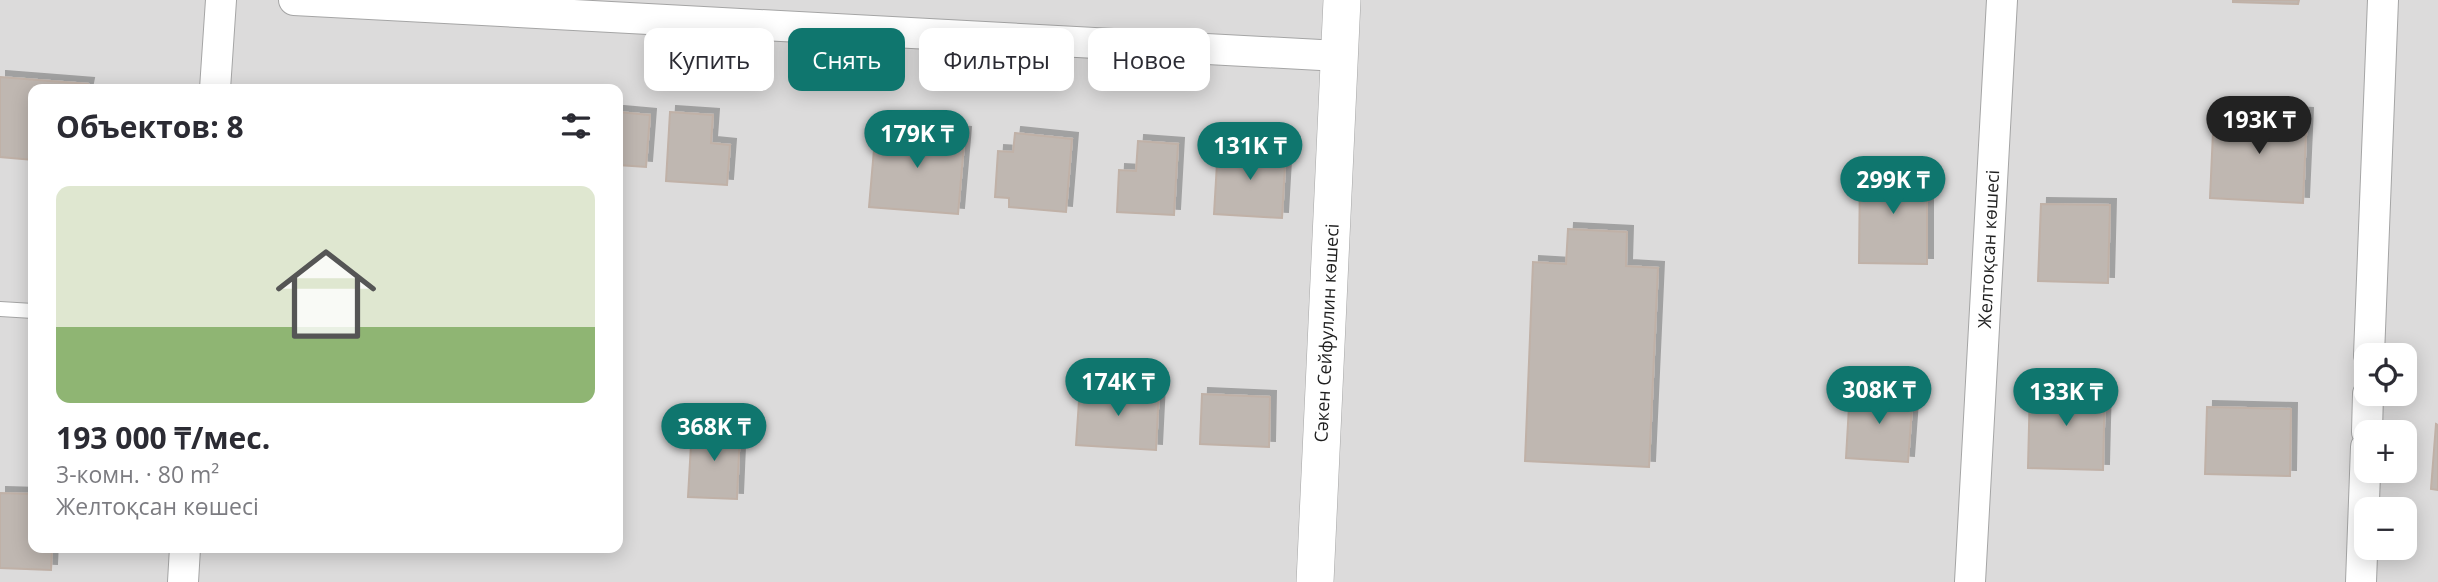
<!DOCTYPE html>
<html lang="ru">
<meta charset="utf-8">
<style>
:root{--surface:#fff;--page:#f2f2f3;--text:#2b2b33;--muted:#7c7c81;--accent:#0f766e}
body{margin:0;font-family:"Open Sans",sans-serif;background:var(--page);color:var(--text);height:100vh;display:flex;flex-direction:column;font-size:26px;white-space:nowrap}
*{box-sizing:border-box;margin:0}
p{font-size:23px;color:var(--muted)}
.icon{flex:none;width:38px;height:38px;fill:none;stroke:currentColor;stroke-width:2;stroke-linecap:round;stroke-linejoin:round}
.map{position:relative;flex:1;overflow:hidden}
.drawer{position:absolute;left:28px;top:84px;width:595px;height:469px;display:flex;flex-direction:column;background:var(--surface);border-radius:14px;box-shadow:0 4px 18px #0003}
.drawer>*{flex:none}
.banner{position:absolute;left:644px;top:28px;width:665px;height:63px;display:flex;gap:14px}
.controls{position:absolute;left:2354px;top:343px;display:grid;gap:14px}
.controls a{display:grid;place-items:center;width:63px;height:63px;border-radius:14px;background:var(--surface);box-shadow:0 4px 18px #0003;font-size:35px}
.price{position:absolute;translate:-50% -60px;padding:0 16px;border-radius:24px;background:var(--accent);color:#fff;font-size:23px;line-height:46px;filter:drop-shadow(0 2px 4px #0008)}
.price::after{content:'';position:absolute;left:50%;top:42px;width:21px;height:16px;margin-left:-10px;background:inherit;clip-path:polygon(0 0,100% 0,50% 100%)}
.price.active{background:#222;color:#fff}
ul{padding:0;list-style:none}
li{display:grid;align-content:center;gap:14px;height:371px;padding:0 28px}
li span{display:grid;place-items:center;height:217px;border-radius:14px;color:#555}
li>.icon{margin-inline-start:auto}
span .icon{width:126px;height:126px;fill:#fffc;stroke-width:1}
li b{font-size:30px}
h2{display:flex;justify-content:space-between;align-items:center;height:84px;padding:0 28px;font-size:30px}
.tag{padding:0 24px;border-radius:14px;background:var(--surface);box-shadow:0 4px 18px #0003;font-size:24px;line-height:63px}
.tag.active{background:var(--accent);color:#fff}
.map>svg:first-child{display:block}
</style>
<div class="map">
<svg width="2438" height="582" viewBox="0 0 2438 582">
<defs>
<filter id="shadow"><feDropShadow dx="6" dy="-6" stdDeviation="0" flood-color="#0004"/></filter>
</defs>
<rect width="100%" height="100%" fill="#efebe4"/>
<!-- residential -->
<path fill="#dcdbdb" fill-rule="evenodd" d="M0,0H2438V582H0ZM33,89H618V548H33ZM2366,355H2404V394H2366ZM2366,432H2404V471H2366ZM2366,509H2404V548H2366Z"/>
<!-- building -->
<path fill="#bfb7b1" stroke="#c0b1a7" stroke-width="2" filter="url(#shadow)" d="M2233,0H2299L2298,4L2233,2Z
M0,77L88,84L87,89H33V160L0,157Z
M2214,110L2307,114L2303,203L2210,198Z
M618,112L650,115L646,167L618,165Z
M670,112L713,115L711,143L730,145L727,185L666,181Z
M876,126L965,133L958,214L869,207Z
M1015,133L1072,139L1066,212L1009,207V198L995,197L998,151L1013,152Z
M1138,141L1178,144L1174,215L1117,212L1119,170L1136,171Z
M1218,146L1286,149L1282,218L1214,214Z
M1860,169H1927V264L1859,263Z
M2041,204L2110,205L2108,283L2038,281Z
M1568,229L1627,232L1626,266L1658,268L1649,467L1525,461L1533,262L1566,264Z
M2030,385L2105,387L2103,470L2028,468Z
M1080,386L1159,390L1156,450L1076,445Z
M1850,389L1913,394L1908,462L1846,458Z
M1202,394L1270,397L1269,447L1200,444Z
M2207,407L2291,409L2290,476L2205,474Z
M2436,424L2438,425V490L2431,489Z
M692,427L740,429L737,499L688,497Z
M0,493L33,494V548H52L51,570L0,568Z"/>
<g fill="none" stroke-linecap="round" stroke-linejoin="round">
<defs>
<path id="service" d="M0,309L33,311"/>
<path id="minor" d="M294,0L1339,56
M215,89L221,0
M2369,355L2383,0
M2367,432L2368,394
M183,582L185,548
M1970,582L2002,0
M2361,582L2366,447"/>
<path id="tertiary" d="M1315,582L1342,0"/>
</defs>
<!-- service casing -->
<use href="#service" stroke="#a5a5a5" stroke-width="16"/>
<!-- minor casing -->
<use href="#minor" stroke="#a5a5a5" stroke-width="32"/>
<!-- tertiary casing -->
<use href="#tertiary" stroke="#a5a5a5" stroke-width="38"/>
<!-- service -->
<use href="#service" stroke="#fff" stroke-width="14"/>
<!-- minor -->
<use href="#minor" stroke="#fff" stroke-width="30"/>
<!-- tertiary -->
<use href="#tertiary" stroke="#fff" stroke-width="37"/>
</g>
<g text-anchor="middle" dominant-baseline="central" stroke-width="7" stroke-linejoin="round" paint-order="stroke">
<!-- street labels -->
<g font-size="18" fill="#1e1e1e" stroke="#fff">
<text transform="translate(1988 249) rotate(-87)">Желтоқсан көшесі</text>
<text transform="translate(1326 333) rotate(-87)">Сәкен Сейфуллин көшесі</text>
</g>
</g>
</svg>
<div class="controls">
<a><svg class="icon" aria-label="locate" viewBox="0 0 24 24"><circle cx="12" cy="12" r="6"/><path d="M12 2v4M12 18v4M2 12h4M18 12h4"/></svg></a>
<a>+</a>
<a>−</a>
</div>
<b class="price active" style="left:2259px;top:156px">193K ₸</b>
<b class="price" style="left:917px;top:170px">179K ₸</b>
<b class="price" style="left:1250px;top:182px">131K ₸</b>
<b class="price" style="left:1893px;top:216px">299K ₸</b>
<b class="price" style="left:1118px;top:418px">174K ₸</b>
<b class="price" style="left:1879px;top:426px">308K ₸</b>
<b class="price" style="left:2066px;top:428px">133K ₸</b>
<b class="price" style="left:714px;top:463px">368K ₸</b>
<div class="banner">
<a class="tag">Купить</a>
<a class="tag active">Снять</a>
<a class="tag">Фильтры</a>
<a class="tag">Новое</a>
</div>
<section class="drawer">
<h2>Объектов: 8<svg class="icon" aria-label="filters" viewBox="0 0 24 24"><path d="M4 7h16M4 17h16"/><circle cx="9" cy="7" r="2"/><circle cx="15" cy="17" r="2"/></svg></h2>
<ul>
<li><span style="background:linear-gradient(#dfe7d0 65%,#8fb573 0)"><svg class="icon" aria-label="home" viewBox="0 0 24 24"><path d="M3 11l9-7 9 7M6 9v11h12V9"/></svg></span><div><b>193 000 ₸/мес.</b><p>3-комн. · 80 m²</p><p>Желтоқсан көшесі</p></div></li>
</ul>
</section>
</div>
